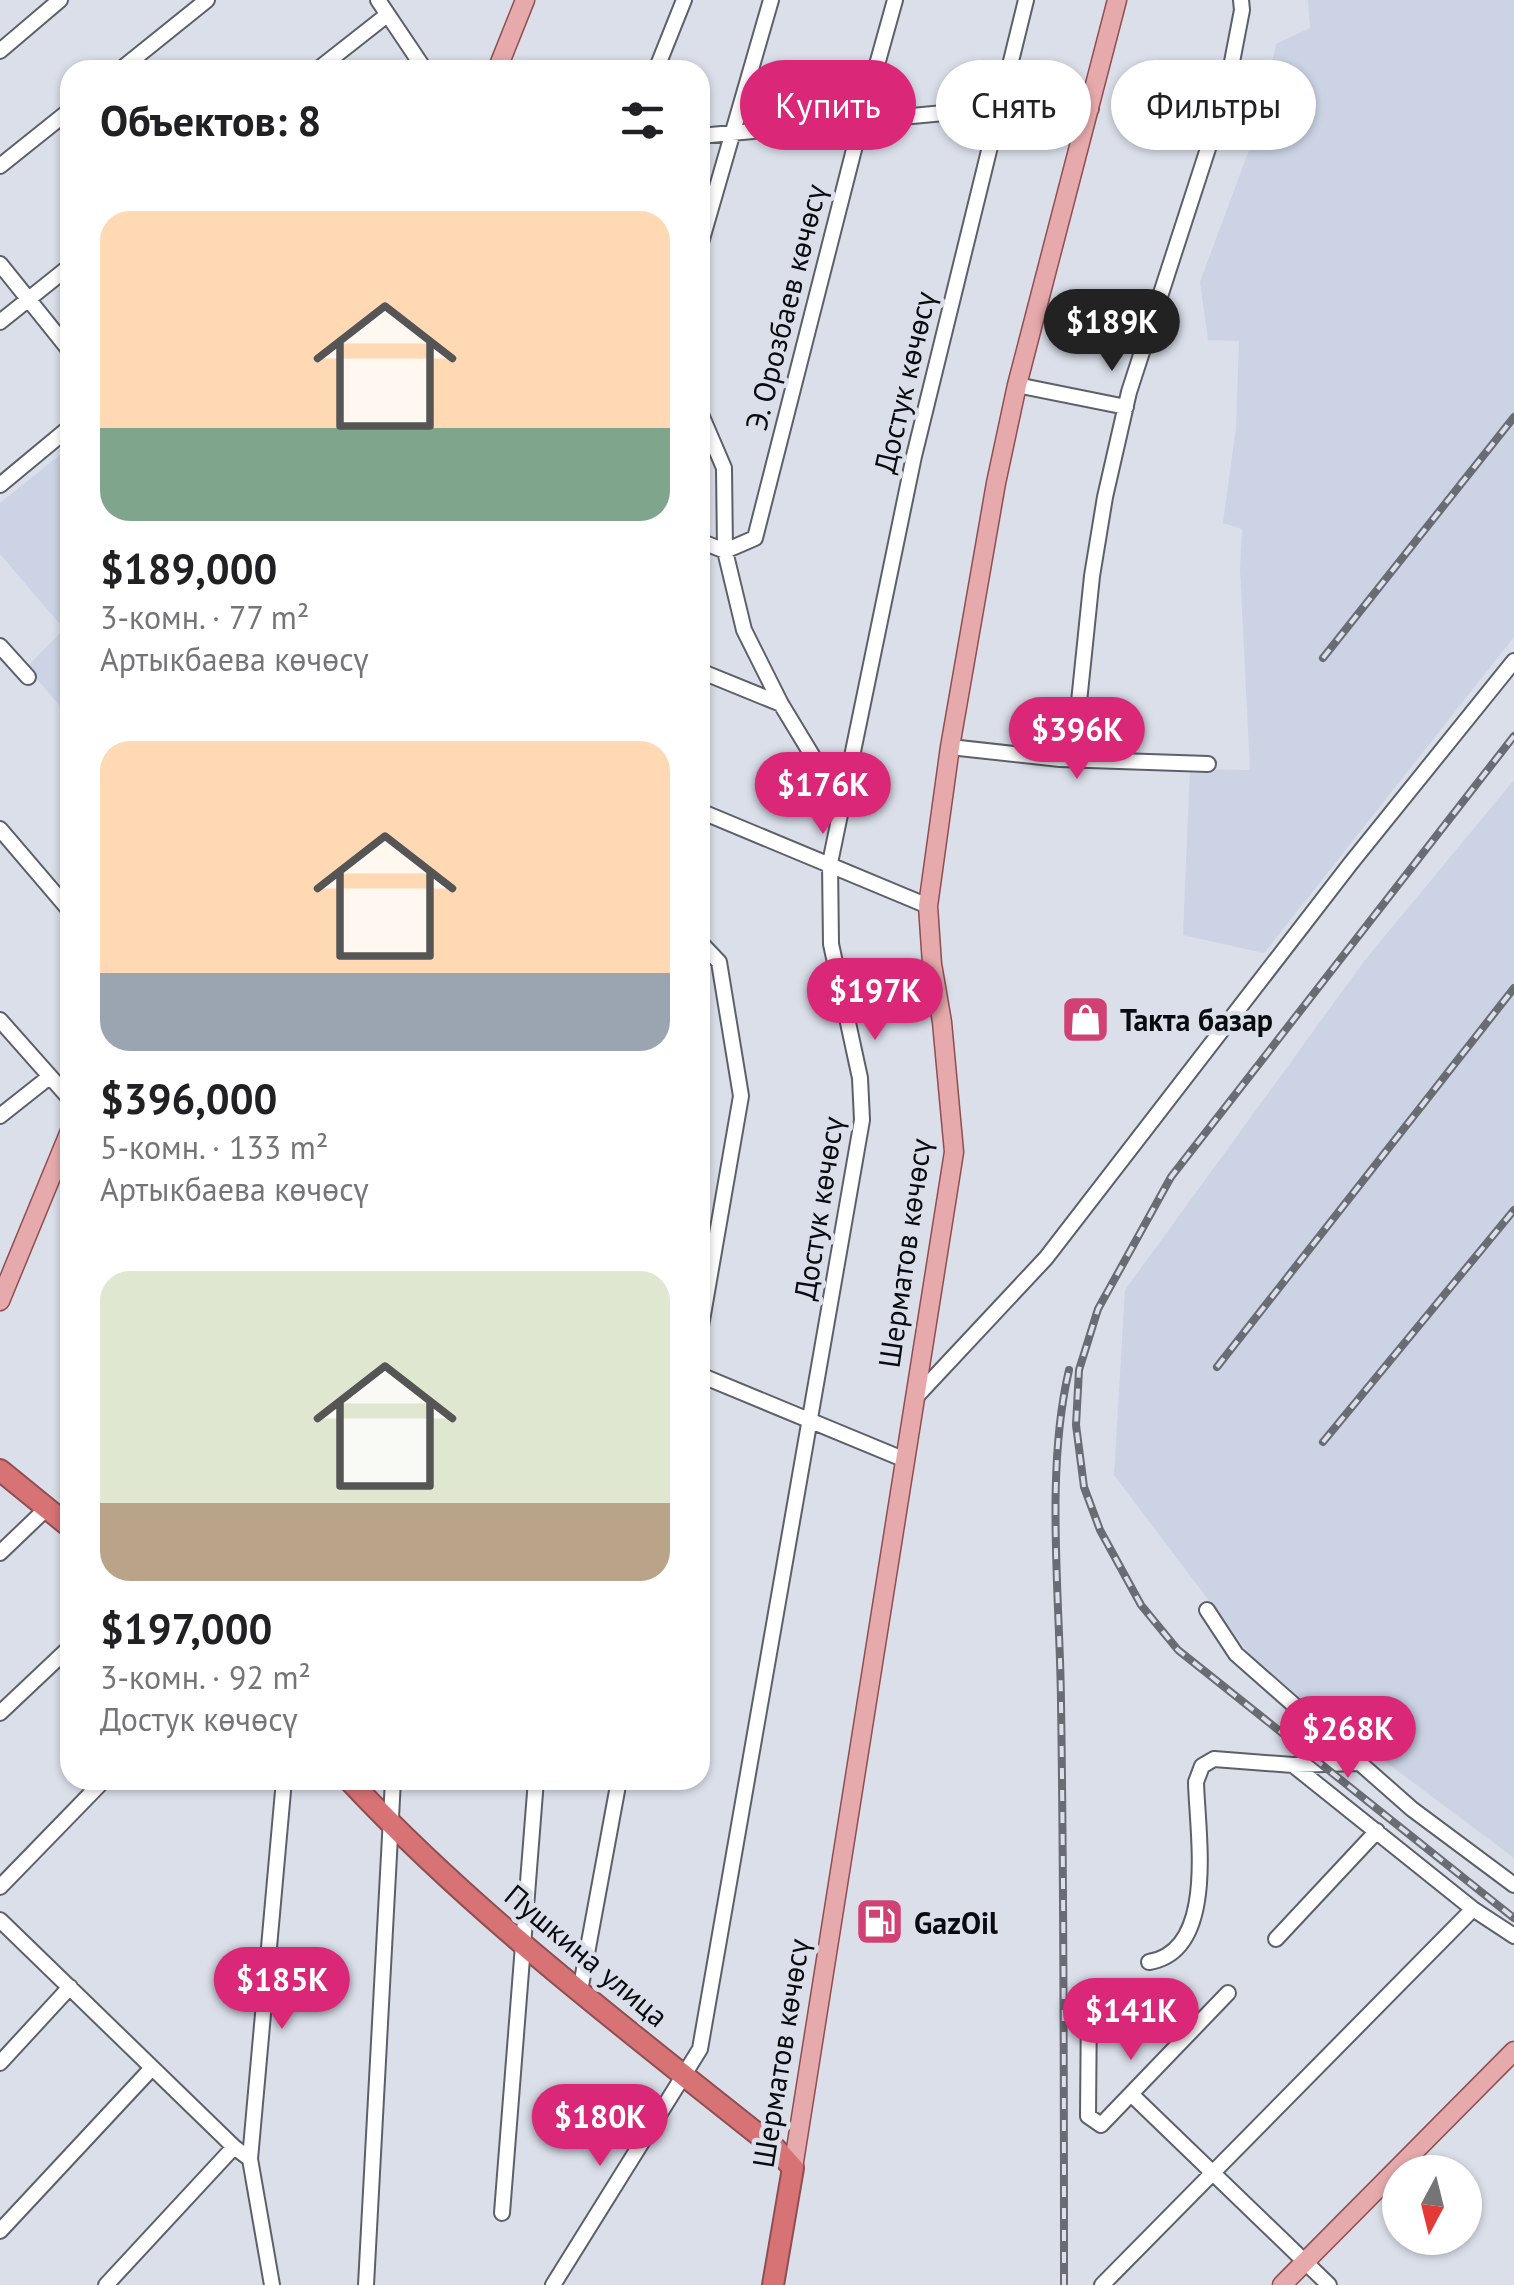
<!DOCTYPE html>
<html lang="ru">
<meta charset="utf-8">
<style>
:root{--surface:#fff;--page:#f2f2f2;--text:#202124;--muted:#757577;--accent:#db2777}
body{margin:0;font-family:"PT Sans",sans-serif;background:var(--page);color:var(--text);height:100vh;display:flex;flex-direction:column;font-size:38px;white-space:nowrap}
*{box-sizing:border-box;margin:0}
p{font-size:32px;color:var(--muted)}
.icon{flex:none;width:55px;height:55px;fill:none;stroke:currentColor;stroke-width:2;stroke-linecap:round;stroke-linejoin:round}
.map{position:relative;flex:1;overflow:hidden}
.details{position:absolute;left:60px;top:60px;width:650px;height:1730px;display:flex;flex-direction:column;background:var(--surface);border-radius:30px;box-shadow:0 2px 8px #0004}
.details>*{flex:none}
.top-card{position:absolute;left:740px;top:60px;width:622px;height:90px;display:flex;gap:20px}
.needle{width:65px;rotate:187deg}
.controls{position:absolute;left:1382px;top:2155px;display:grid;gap:20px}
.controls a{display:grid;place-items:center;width:100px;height:100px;border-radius:50%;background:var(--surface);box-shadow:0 2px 8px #0004;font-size:50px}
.price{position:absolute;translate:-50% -85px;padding:0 22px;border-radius:35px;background:var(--accent);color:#fff;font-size:32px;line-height:65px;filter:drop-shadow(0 2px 5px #0008)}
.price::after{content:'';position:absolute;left:50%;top:60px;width:30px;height:22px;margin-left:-15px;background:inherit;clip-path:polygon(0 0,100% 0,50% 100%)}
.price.active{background:#222;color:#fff}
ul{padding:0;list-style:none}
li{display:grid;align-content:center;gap:20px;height:530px;padding:0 40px}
li span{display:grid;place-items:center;height:310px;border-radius:30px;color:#555}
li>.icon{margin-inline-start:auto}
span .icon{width:180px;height:180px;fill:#fffc;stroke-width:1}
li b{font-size:42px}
h2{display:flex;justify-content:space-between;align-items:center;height:120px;padding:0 40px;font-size:42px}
.chip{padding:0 35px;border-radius:45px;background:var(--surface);box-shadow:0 2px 8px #0004;font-size:35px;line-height:90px}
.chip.active{background:var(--accent);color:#fff}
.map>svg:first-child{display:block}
</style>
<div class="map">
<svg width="1514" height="2285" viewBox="0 0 1514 2285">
<rect width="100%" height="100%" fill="#dadfea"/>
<!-- built -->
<path fill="#cbd3e5" d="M1308,0H1514V637L1264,953L1183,935L1190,769L1250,770L1240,569L1242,529L1223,523L1236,427L1239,341L1208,340L1200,282L1259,123L1276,44L1310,28Z
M70,447V718L27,667L64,629L0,554V503Z
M1514,780V1858L1260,1668L1114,1475L1125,1290L1365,960Z"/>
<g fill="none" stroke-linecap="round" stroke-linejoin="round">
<defs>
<path id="minor" d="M378,0L425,70
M0,51L60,0
M120,70L207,0
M317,70L387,15
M656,70L684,0
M700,136L997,108L1091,109
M0,166L70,110
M700,246L771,0
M0,264L70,351
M0,322L70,266
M1017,385L1126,407
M700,412L724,468L725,551L744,630L781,704L841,803
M0,485L70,427
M700,541L725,551L755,538L861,122L895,0
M0,646L28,677
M700,671L781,704
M950,747L1060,759L1208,764
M1073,760L1092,576L1105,497L1129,392L1226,93L1242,10L1241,0
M700,811L928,906
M0,829L70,911
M700,942L719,962L741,1096L700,1332
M0,1020L70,1099
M0,1116L48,1078
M700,1375L903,1459
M915,1398L1046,1258L1351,863L1514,661
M0,1553L48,1507
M1207,1610L1236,1654L1412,1809L1514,1885
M0,1713L70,1647
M1293,1765L1473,1909L1514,1936
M0,1887L104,1780
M0,1920L234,2147L250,2159
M1276,1939L1377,1831
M1149,1962C1218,1951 1197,1832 1196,1782L1202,1766L1214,1759L1293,1765L1357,1763
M580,1991L619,1780
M1089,1999L1088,2116L1101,2125L1228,1993
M0,2063L70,1987
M1131,2094L1329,2285
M502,2213L536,1780
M0,2231L152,2068
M106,2285L234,2147
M272,2285L250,2159L284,1780
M366,2285L393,1780
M553,2285L700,2049L862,1120L860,1078L831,944L830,863L914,456L1026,0
M1102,2285L1473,1909"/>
<path id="major" d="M497,70L525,0
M0,1301L70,1131
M793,2168L954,1152L942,1022L932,964L928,906L950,747L996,483L1017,385L1117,0
M1282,2285L1514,2051"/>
<path id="highway" d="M0,1470L70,1527
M349,1780C476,1916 629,2031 775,2148L793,2168L773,2285"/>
</defs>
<!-- minor casing -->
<use href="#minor" stroke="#5b6069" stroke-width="18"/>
<!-- major casing -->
<use href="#major" stroke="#8f4e51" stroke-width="21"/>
<!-- highway casing -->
<use href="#highway" stroke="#8f4e51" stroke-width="24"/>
<!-- minor -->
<use href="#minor" stroke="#fff" stroke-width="14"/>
<!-- major -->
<use href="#major" stroke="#e7aaac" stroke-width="18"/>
<!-- highway -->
<use href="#highway" stroke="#d77275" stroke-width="20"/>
<defs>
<path id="rail" d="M1323,658L1514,417
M1514,736L1171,1177L1098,1309L1079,1370L1076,1425L1084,1487L1100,1530L1141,1605L1178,1650L1514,1918
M1217,1367L1514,988
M1323,1442L1514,1210
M1064,2285C1064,2091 1064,1896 1061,1702C1060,1597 1045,1472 1069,1370"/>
</defs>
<!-- rail casing -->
<use href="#rail" stroke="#696c73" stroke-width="8"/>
<!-- rail -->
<use href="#rail" stroke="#dadfea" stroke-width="4" stroke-dasharray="11" stroke-linecap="butt"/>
</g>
<!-- icons -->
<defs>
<symbol id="shop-square" viewBox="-11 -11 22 22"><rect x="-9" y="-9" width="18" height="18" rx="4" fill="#cf4273" stroke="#dadfea"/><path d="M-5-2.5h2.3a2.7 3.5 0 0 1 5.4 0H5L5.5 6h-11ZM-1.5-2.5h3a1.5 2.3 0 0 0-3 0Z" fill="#fff"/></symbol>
<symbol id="fuel-square" viewBox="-11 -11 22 22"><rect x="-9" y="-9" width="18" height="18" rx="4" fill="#cf4273" stroke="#dadfea"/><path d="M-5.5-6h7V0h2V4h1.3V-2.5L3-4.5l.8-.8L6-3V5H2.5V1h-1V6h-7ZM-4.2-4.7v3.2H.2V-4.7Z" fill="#fff"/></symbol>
</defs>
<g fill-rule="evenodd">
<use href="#shop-square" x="1058" y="992" width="55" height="55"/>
<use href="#fuel-square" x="852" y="1894" width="55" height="55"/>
</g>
<g text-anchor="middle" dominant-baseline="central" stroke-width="9" stroke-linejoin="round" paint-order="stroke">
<!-- street labels -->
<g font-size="30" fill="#0a0b0f" stroke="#dadfea">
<text transform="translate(785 307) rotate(-76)">Э. Орозбаев көчөсү</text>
<text transform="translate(904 382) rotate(-77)">Достук көчөсү</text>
<text transform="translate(818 1208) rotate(-81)">Достук көчөсү</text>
<text transform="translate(904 1253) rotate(-82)">Шерматов көчөсү</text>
<text transform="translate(587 1955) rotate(40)">Пушкина улица</text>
<text transform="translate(780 2053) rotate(-81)">Шерматов көчөсү</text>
</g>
<!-- poi labels -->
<g font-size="30" font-weight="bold" fill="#0a0b0f" stroke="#dadfea" text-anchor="start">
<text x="1120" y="1019">Такта базар</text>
<text x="914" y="1922">GazOil</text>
</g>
</g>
</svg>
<div class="controls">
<a><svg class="needle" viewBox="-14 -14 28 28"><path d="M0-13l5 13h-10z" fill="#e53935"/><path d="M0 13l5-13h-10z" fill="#757577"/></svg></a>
</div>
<b class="price active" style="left:1112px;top:374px">$189K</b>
<b class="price" style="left:1077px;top:782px">$396K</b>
<b class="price" style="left:823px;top:837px">$176K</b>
<b class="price" style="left:875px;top:1043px">$197K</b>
<b class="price" style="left:1348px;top:1781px">$268K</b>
<b class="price" style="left:282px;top:2032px">$185K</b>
<b class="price" style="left:1131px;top:2063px">$141K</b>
<b class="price" style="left:600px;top:2169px">$180K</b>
<div class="top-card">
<a class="chip active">Купить</a>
<a class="chip">Снять</a>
<a class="chip">Фильтры</a>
</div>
<section class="details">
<h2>Объектов: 8<svg class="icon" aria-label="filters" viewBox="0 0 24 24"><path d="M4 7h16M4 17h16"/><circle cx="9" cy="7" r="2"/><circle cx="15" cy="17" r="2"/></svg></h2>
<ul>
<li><span style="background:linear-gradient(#ffd9b3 70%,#7fa58c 0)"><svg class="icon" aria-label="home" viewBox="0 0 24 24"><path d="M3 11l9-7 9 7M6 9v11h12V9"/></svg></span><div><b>$189,000</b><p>3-комн. · 77 m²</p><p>Артыкбаева көчөсү</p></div></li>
<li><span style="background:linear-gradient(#ffd9b3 75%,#9aa5b1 0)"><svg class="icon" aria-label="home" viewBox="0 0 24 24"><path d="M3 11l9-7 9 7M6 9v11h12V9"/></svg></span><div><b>$396,000</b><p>5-комн. · 133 m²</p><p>Артыкбаева көчөсү</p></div></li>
<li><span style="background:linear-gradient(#dfe7d0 75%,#b9a48a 0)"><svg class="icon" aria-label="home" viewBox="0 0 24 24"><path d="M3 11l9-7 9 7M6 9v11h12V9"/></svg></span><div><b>$197,000</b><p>3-комн. · 92 m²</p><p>Достук көчөсү</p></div></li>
</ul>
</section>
</div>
